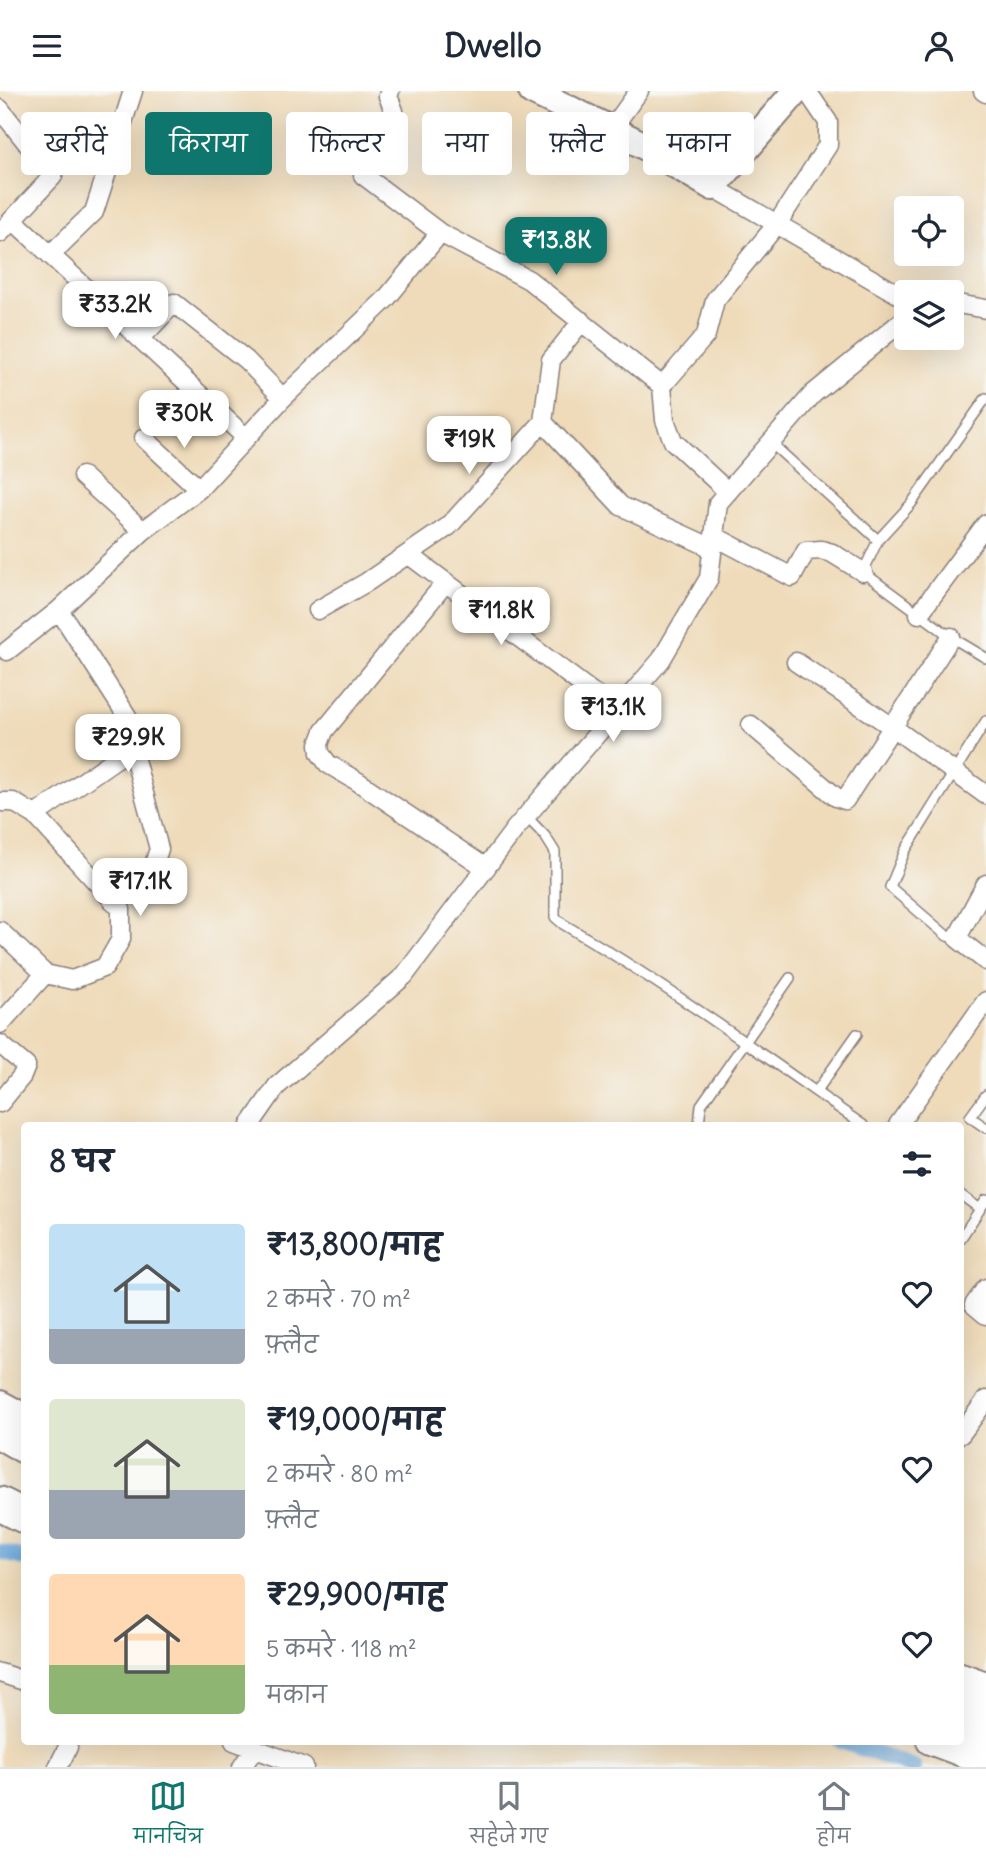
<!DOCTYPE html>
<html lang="hi">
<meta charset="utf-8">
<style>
:root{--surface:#fff;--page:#f6f6f7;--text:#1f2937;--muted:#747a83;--line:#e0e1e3;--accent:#0f766e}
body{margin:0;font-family:Delius,"Playpen Sans Deva",sans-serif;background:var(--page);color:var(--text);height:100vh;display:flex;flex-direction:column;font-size:26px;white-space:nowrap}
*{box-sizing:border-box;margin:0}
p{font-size:23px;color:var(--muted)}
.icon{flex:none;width:38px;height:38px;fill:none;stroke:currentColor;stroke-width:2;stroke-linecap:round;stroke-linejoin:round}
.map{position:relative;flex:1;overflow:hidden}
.drawer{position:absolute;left:21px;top:1031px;width:943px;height:623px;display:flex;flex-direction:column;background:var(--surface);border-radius:7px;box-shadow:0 7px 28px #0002}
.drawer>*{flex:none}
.banner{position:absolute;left:21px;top:21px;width:945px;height:63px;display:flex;gap:14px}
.tools{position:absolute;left:894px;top:105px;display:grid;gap:14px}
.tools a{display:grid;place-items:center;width:70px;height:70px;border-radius:7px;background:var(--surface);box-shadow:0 7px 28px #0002;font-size:35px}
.price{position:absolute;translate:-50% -60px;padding:0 16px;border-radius:14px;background:#fff;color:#222;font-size:23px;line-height:46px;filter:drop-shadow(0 2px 4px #0008)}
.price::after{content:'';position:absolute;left:50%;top:42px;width:21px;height:16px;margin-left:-10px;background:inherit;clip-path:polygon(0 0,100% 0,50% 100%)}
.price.on{background:var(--accent);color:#fff}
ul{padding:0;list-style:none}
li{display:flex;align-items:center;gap:21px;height:175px;padding:0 28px}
li span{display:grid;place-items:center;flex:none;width:196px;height:140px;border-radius:7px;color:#555}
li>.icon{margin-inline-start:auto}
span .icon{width:84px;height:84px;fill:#fffc;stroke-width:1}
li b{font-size:30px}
h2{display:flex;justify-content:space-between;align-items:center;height:84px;padding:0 28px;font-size:30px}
.pill{padding:0 24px;border-radius:7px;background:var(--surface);box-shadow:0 7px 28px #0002;font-size:24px;line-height:63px}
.pill.on{background:var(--accent);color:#fff}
header{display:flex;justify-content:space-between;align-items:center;height:91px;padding:0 28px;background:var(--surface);font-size:32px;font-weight:700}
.tab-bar{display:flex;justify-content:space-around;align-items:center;height:98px;border-top:2px solid var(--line);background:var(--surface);font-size:19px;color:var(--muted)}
.tab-bar a{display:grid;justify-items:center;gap:4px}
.tab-bar .on{color:var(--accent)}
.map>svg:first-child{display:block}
</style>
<header><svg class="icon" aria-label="menu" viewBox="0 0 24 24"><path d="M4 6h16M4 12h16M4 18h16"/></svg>Dwello<svg class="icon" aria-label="person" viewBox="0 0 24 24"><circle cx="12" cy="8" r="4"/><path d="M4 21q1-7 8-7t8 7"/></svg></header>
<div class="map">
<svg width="986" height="1676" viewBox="0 0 986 1676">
<rect width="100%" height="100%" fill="#f6f6f2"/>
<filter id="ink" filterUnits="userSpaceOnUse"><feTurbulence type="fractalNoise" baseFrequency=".0143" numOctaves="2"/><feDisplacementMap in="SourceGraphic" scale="14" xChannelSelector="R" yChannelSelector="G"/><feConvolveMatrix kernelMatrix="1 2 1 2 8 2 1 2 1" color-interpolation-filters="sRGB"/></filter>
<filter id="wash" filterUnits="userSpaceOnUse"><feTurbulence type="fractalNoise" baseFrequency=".00686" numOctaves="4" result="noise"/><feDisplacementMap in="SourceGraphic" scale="28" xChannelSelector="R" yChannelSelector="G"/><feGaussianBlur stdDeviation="1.57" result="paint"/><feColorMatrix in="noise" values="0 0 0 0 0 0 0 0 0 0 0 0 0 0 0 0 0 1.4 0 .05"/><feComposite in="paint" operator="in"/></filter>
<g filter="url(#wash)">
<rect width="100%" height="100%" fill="#efdbba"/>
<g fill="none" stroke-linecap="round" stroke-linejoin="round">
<!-- canal -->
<path stroke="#68a6da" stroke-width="16" d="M0,1461L24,1467
M841,1650L914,1676"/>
</g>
</g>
<g filter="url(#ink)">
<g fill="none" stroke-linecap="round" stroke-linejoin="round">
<defs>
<path id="lane" d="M986,307L911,413L878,449L863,481L951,546L986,567
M771,352L878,449
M526,725L545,745L555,761V826L563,833C667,894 764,965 863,1034
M957,847L947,845L890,796L905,760L986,630
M816,1001L857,943
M986,1004L970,1026L986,1037
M699,1034L701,1014L790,887
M961,1104L980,1118
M961,1147L986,1109"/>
<path id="street" d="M390,0L388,5L394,20L376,46L387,56L363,84L440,142L529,189L662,295L665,329L673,350L728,401
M983,0L986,2
M0,18L53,85L0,142
M611,39L639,0
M713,96L901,205L906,206
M13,129L243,344
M50,164L94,121L133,0
M952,212L986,218
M140,248L174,212L246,269L283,307
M662,295L706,244L715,209L777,133L828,54V31L807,0
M543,331L621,415L712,457
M144,347L199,398
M82,385L143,440
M714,445L792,486L806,460L821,459L832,462L863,481
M408,463L617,620
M446,491L324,640L319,653L320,662L328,673L357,690L486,777
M318,519L367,491L449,435L543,331L551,269L582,230
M919,523L986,433
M7,560L59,519
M796,571L891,635L986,704
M751,634L836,706L845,709L951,546
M0,711H13L35,724L124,662C134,649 131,640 127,625L59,519L143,440L199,398L283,307L386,208L440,142
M986,793L957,847L986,870
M112,809L141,793L152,779L159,758L131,654
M0,840L45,883L72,889L105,876L121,848V818L35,724
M0,933L45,883
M0,953L26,975L22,985L0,1012
M250,1034L277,995L404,885L515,738L661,569L709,487L718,412L813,303L906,227
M898,1034L986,910
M986,1197L974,1214L986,1224
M961,1343L986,1309
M0,1582L24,1590
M234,1650L304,1676
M58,1676L68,1656
M242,1676L254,1658"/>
<path id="secondary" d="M532,0L641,53L713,96L796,0
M0,1313L24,1326
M961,1585L986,1594
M930,1650L986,1671"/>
<path id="highway" d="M0,1341L24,1355
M0,1413L24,1425
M961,1607L986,1615
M961,1637L986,1646"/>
</defs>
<!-- lane casing -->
<use href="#lane" stroke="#887e7a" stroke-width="12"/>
<!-- street casing -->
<use href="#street" stroke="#887e7a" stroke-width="21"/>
<!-- secondary casing -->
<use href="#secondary" stroke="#887e7a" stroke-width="30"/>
<!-- highway casing -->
<use href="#highway" stroke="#887e7a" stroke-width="37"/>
<!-- lane -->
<use href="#lane" stroke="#fff" stroke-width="9"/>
<!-- street -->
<use href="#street" stroke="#fff" stroke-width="18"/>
<!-- secondary -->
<use href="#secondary" stroke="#fff" stroke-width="26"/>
<!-- highway -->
<use href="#highway" stroke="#fff" stroke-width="33"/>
</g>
</g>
</svg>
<div class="tools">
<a><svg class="icon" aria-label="locate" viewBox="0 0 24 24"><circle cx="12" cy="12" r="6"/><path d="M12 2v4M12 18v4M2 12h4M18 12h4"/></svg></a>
<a><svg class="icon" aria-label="layers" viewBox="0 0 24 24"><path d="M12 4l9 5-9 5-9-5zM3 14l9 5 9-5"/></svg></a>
</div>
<b class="price on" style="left:556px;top:186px">₹13.8K</b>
<b class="price" style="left:115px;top:250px">₹33.2K</b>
<b class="price" style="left:184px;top:359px">₹30K</b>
<b class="price" style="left:469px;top:385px">₹19K</b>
<b class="price" style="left:501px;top:556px">₹11.8K</b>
<b class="price" style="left:613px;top:653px">₹13.1K</b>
<b class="price" style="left:128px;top:683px">₹29.9K</b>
<b class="price" style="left:140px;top:827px">₹17.1K</b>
<div class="banner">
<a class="pill">खरीदें</a>
<a class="pill on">किराया</a>
<a class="pill">फ़िल्टर</a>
<a class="pill">नया</a>
<a class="pill">फ़्लैट</a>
<a class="pill">मकान</a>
</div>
<section class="drawer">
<h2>8 घर<svg class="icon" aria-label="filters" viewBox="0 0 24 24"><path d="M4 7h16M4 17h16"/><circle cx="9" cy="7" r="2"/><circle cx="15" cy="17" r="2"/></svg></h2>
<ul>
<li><span style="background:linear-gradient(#bfe0f5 75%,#9aa5b1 0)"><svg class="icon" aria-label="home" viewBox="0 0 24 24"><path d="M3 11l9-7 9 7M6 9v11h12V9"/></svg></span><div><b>₹13,800/माह</b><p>2 कमरे · 70 m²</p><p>फ़्लैट</p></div><svg class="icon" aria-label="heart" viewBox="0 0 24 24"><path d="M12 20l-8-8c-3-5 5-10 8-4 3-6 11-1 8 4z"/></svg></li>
<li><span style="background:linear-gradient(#dfe7d0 65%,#9aa5b1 0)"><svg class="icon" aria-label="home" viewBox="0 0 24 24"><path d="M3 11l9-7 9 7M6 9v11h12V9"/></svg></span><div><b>₹19,000/माह</b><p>2 कमरे · 80 m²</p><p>फ़्लैट</p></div><svg class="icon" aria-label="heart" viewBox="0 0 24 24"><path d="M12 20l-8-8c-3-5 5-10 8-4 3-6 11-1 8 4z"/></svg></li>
<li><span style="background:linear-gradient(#ffd9b3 65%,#8fb573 0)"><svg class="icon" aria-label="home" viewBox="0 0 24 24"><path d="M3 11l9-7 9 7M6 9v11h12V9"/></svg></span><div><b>₹29,900/माह</b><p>5 कमरे · 118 m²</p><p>मकान</p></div><svg class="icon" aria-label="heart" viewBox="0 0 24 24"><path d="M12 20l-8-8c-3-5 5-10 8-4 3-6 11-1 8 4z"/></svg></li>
</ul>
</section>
</div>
<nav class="tab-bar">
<a class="on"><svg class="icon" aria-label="map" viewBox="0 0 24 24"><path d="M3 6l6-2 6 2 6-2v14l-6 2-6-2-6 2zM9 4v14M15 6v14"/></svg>मानचित्र</a>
<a><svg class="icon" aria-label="saved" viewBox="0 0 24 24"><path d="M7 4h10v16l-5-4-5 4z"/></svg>सहेजे गए</a>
<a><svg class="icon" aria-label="home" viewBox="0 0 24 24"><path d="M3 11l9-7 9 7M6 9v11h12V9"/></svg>होम</a>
</nav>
